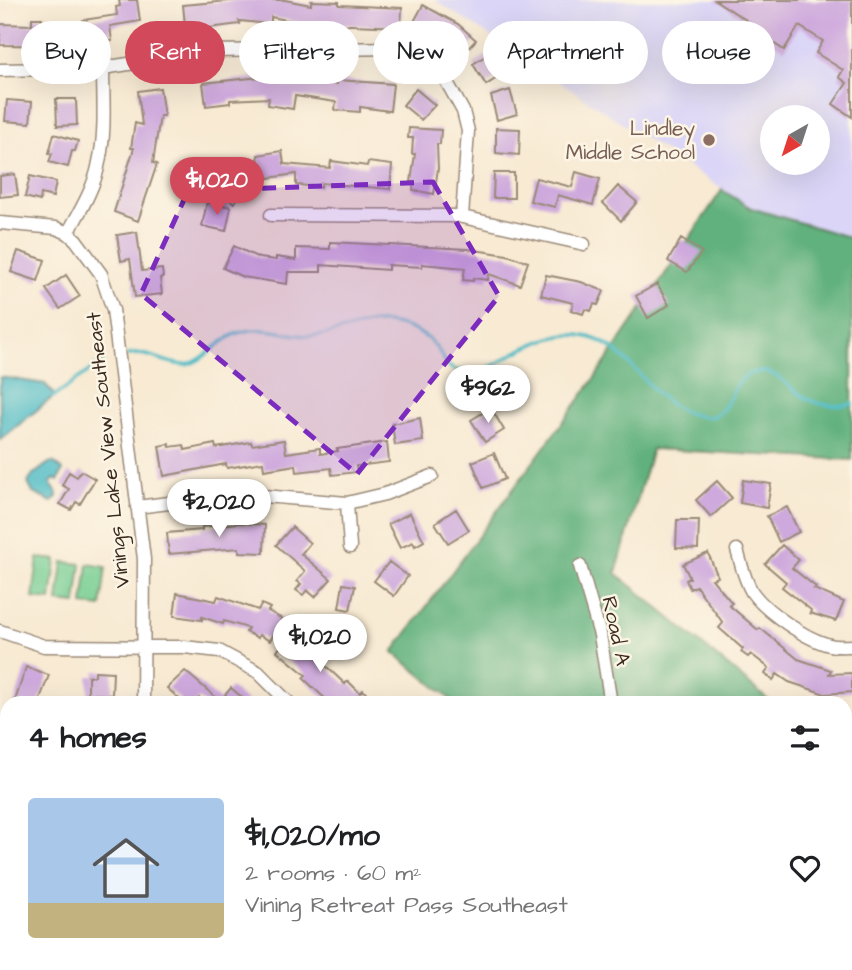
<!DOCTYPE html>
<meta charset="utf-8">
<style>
:root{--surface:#fff;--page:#f6f6f6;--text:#202124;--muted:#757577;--accent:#d1495b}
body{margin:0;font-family:"Architects Daughter",sans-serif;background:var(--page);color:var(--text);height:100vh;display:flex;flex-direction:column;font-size:26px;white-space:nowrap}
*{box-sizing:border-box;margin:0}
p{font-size:23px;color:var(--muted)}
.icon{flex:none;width:38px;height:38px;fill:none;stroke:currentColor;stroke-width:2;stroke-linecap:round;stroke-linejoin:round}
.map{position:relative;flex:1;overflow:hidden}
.side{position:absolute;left:0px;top:696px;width:852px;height:275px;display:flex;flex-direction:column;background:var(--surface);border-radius:21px 21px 0 0;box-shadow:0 7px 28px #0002}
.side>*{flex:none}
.guide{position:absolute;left:21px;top:21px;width:810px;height:63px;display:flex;gap:14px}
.needle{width:46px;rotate:219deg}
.controls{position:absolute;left:760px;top:105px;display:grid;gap:14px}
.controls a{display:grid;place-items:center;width:70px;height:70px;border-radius:50%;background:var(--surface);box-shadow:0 7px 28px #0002;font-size:35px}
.price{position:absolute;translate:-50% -60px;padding:0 16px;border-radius:24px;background:#fff;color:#222;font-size:23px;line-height:46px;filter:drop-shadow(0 2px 4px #0008)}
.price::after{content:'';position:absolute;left:50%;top:42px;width:21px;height:16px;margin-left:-10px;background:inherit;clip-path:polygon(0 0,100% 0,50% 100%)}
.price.current{background:var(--accent);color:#fff}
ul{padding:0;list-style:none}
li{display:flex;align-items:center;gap:21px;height:175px;padding:0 28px}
li span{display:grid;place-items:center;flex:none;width:196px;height:140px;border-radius:7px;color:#555}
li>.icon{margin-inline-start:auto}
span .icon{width:84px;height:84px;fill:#fffc;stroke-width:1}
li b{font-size:30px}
h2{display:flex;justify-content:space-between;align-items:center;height:84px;padding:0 28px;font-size:30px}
.pill{padding:0 24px;border-radius:32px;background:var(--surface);box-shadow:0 7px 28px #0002;font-size:24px;line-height:63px}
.pill.current{background:var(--accent);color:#fff}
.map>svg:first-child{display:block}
</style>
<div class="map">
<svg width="852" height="970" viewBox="0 0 852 970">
<rect width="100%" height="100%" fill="#fcf5e5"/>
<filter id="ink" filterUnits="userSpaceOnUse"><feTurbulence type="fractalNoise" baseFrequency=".0143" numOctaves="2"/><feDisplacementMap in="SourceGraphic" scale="14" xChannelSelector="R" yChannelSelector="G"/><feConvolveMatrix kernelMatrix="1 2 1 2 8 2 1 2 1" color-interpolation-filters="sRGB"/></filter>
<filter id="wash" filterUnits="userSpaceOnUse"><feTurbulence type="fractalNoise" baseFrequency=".00686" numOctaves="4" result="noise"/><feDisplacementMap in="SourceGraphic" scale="28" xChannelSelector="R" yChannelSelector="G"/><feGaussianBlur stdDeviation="1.57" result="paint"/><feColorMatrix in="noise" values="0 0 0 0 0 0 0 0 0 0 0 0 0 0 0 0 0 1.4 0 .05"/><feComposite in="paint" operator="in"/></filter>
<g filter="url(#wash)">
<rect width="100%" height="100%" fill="#f8ead3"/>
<!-- built -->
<path fill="#dbd6f7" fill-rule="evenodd" d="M435,0H852V238L751,208ZM772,117H817V163H772Z"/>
<!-- green -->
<path fill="#76ce93" stroke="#587c58" stroke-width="2" d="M38,558L56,560L51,600L33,598Z
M63,562L81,564L76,604L58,602Z
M88,564L106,567L101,607L83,605Z"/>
<!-- forest -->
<path fill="#60b17d" stroke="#4e6e4e" stroke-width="2" d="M722,190L751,208L852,238V460L652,449L616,573L772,703H455L393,652L590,385Z"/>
<!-- water -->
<path fill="#4dbbc6" stroke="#447272" stroke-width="2" d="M0,377L45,384L53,393V397L0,440Z
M53,462L63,470L58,481L55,479L50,483L57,493V497L52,502L33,493L28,483L33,474C41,471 45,463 53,462Z"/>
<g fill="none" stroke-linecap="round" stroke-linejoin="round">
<!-- stream -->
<path stroke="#4dbbc6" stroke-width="3.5" d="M128,355C149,350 165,365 185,365C201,364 219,340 238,333C262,324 286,336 311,336C339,336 365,318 394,324C409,327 425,334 435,346C448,362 444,372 470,372C483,372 493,366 504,359C527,346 556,331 584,336C628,344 643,391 679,409C740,438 719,379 756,372C777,368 789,389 806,398C820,406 836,407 852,404
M53,397L102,362"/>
</g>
<g id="blocks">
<!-- building -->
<path fill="#cea9dd" d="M119,0H137L140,21L110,26L112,41L76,46L0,45V24L32,25V18H42V22H83V20L117,15L116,7L120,6Z
M240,0H285L311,5V1L339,2V5L402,8L401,27L302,23L271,17V24L239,21L240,24L209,28H199V24L185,25L183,5Z
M715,0H852V117L833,104L847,83L839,77L843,70L816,53L823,41L799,26L784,50L770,41L768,44L757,37L759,35L746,26L749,22Z
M423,5L458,24L476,40L464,53H460L436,32L433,38L411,27Z
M493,51L506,72L486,85L473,64Z
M261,77L283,80L284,77L337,84L338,80L393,84L390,111L360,107V112L335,110L336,102L295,96L293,109L268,105L269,98L230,100V103L206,106L203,83Z
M160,88L164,116H160L153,163L157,164L138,221L114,212L134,148H131L135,123L142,125L138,91Z
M416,89L435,105L421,120L403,105Z
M510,90L517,114L497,120L491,96Z
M56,99H76L77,125L57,126Z
M7,100L32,102L30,123L5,121Z
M409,128L441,130L440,144H437L438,169L434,194L413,190L414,182H411L415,154H412L413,138H408Z
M496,128L520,129L519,155L496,153Z
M54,134L78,141L75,151H72L68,167L49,162L52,154L49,153Z
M282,151L284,164L330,168L331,161L367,166L368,162L392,165L390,189L321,183V187L296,185V174L261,179L258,155Z
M227,165L247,180L238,191L241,193L234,203L211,186Z
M576,172L600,179L593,205L558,195L555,207L530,201L536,178L572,187Z
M494,173H514V198H493Z
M15,174L18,195L0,197V176Z
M30,176L56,182L53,197L41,194L40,201L25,197Z
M618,186L637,202L621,221L603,203Z
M207,202L231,207L226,231L202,226Z
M137,232L142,271L162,269L163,277L160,278L162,294L135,297L130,259L121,261L117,235Z
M681,239L702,252L687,272L668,261Z
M330,242L468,249L507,255L528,262L520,285L489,274L488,280L474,278L473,281L463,280L465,268L422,264V267L388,265V270L321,265V272H288L287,284L243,277L223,268L234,246L259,258L276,260V257L296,260V248L330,249Z
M18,251L45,260L38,281L11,272Z
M66,275L80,296L60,309L46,289Z
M546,275L581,282L604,291L598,305L594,304L591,311L585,309L583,314L571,310L573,303L541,295Z
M657,284L669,305L648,318L636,296Z
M491,408L504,430L485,442L471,420Z
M420,418L423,441L395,445L392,424Z
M284,440L286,453L320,448V454L338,451L337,449L387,442L389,462L356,466L357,472L332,475L331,468L297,472L296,465L264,470L263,462L227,468L226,464L164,476L159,446L169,444L170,447L184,445L185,450L215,444L216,448L251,442L252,445Z
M494,453L505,479L483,488L472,462Z
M81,471L95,479L80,504L76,502L71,510L60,504L69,489L62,485L69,472L77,477Z
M743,480L771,484L767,508L740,503Z
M717,481L732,498L711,517L696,500Z
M787,507L799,532L779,542L767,516Z
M456,509L469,530L448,543L435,523Z
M410,513L424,541L415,546L413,542L400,548L388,524Z
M677,520H699L698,549L676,548Z
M239,523L265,525L264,553L239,552V548L169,554L167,533L202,530V527Z
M292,527L310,543L301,554L331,579L315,597L307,590L303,595L296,590L301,584L297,581L305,571L276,545Z
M782,545L799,560L792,568L816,587L814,589L844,602L836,621L810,613L811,610L782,587L786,582L765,564Z
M708,553L718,577L712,579L732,603L729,605L758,630L760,628L798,659L831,670L829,674L852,673V692L825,694L789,682L777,674L773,680L765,674L769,668L751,654L748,657L741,652L743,649L719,628L723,623L696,586L690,589L686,580L690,578L683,564Z
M389,562L408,576L394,596L374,581Z
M343,584L355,586L350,610L339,608Z
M177,593L216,601L218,596L258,610L262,604L270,608L268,611L282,619L270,641L259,635L258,638L246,632L248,628L224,621L223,624L202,617V620L174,616Z
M293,632L312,649L310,651L345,684L348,681L360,693L363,690L369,697L362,704H331L303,678L306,675L277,651Z
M26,667L49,675L38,704H14Z
M95,671L113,672L112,695L88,694V676H95Z
M185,671L220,701L231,688L250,704H205L199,698L194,704H185L167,688Z"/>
</g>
</g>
<g filter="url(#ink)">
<use href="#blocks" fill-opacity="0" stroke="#9a8a78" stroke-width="2"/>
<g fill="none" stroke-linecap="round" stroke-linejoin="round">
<defs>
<path id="minor" d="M0,70L103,68L211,51L393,48L423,60L444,77L463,111L468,131L462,217
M271,215L458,216L584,244
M0,223L56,228L68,233L76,240L101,274L113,310L144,559L143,704
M68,233C80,211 95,187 99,162C106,132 103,100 103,68
M347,503L350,547
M137,507L241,494L347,503L385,494L432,476
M737,550C741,563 744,579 752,592C765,611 807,640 830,645C837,647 845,646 852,646
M580,566L600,635L611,704
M0,631L44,646L184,647L219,651L258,672L290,704
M0,946L7,936
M556,964L560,970
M742,964V970
M267,970L272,964"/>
</defs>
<!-- minor casing -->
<use href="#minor" stroke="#9a8a78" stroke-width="15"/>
<!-- minor -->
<use href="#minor" stroke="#fff" stroke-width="12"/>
</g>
</g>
<!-- marked area -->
<path fill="#7b2cbf" fill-opacity="0.2" stroke="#7b2cbf" stroke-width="5" stroke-dasharray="14 9" stroke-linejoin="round" d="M433,182L499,296L357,474L141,294L188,191Z"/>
<!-- markers -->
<circle fill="#8d6e63" stroke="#fcf5e5" stroke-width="2.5" cx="709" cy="140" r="7"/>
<g text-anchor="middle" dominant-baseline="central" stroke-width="5" stroke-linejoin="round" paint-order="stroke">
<!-- education labels -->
<g font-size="21" fill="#785e54" stroke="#fcf5e5" text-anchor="end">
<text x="695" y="128">Lindley<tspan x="695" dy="24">Middle School</tspan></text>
</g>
<!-- street labels -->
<g font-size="21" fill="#3b2a1e" stroke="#fcf5e5">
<text transform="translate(108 450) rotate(-96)">Vinings Lake View Southeast</text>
<text transform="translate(616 631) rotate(78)">Road A</text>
</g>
</g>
</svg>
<div class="controls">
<a><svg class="needle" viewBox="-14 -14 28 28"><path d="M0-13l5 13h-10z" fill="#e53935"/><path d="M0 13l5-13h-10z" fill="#757577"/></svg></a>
</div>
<b class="price current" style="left:217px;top:217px">$1,020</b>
<b class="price" style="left:488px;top:425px">$962</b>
<b class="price" style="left:219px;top:539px">$2,020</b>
<b class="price" style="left:320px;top:674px">$1,020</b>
<div class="guide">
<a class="pill">Buy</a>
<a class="pill current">Rent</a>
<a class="pill">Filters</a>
<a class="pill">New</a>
<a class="pill">Apartment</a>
<a class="pill">House</a>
</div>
<section class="side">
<h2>4 homes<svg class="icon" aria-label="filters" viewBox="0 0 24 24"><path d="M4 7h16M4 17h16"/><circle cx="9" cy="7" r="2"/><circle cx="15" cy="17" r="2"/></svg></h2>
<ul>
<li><span style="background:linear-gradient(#a9c7e8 75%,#c2b280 0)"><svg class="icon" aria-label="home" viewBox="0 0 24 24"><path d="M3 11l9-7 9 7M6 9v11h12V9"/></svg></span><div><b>$1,020/mo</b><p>2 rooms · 60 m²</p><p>Vining Retreat Pass Southeast</p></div><svg class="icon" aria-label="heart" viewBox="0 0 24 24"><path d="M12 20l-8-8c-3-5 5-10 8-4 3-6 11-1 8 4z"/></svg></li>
</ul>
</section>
</div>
